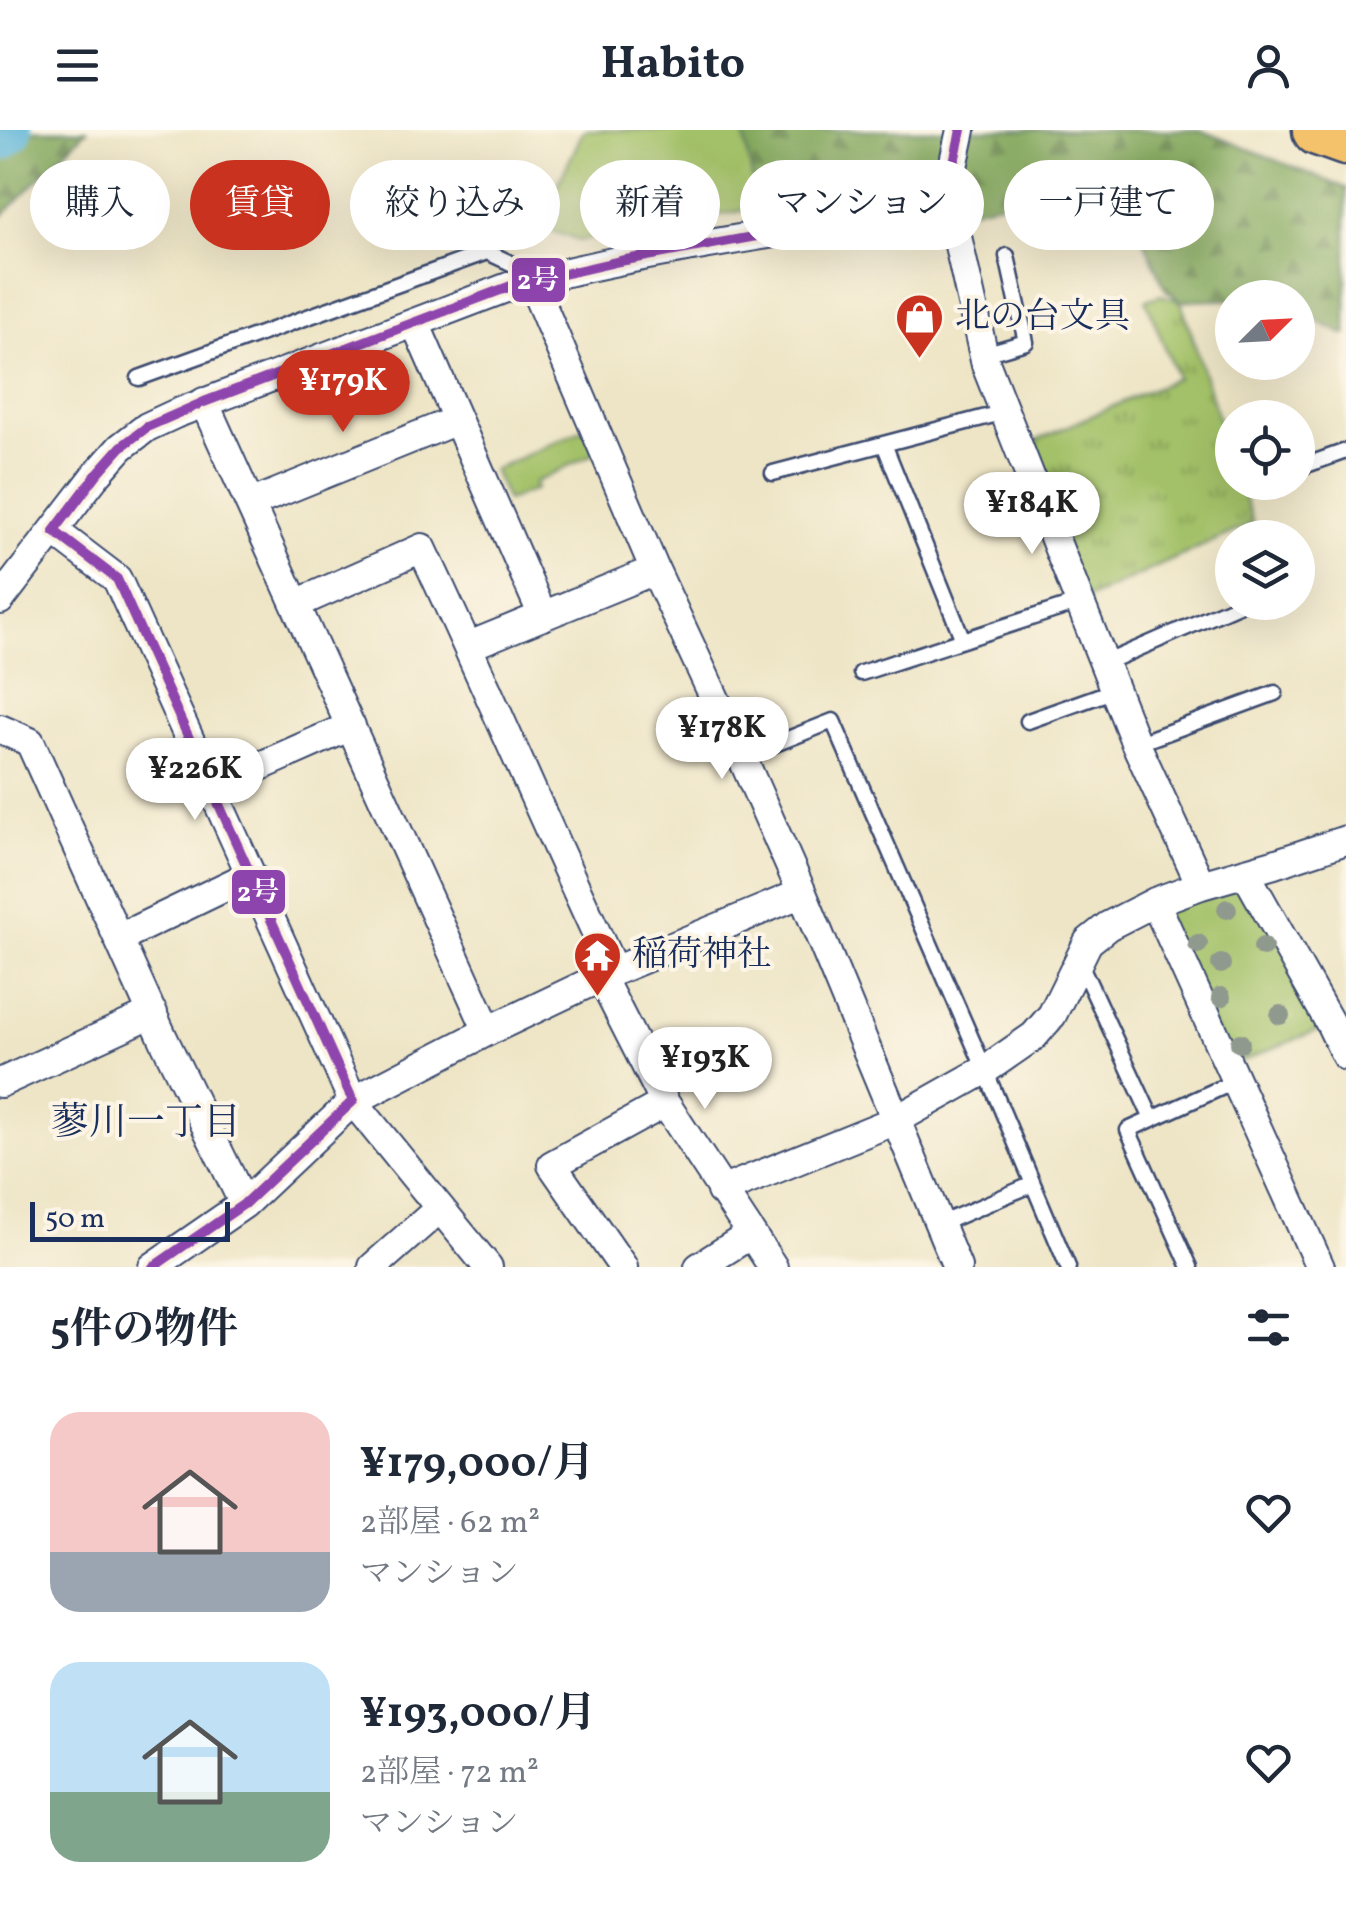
<!DOCTYPE html>
<html lang="ja">
<meta charset="utf-8">
<style>
:root{--surface:#fff;--page:#f6f6f7;--text:#1f2937;--muted:#747a83;--accent:#c8321e}
body{margin:0;font-family:Vollkorn,"Noto Serif JP",serif;background:var(--page);color:var(--text);height:100vh;display:flex;flex-direction:column;font-size:38px;white-space:nowrap}
*{box-sizing:border-box;margin:0}
p{font-size:32px;color:var(--muted)}
.icon{flex:none;width:55px;height:55px;fill:none;stroke:currentColor;stroke-width:2;stroke-linecap:round;stroke-linejoin:round}
.map{position:relative;height:1137px;overflow:hidden}
.side{display:flex;flex-direction:column;background:var(--surface);flex:1}
.side>*{flex:none}
.top-card{position:absolute;left:30px;top:30px;width:1288px;height:90px;display:flex;gap:20px}
.needle{width:65px;rotate:66deg}
.fabs{position:absolute;left:1215px;top:150px;display:grid;gap:20px}
.fabs a{display:grid;place-items:center;width:100px;height:100px;border-radius:50%;background:var(--surface);box-shadow:0 10px 40px #0002;font-size:50px}
.scale{position:absolute;left:30px;bottom:25px;width:200px;box-sizing:border-box;padding-left:10px;border:5px solid #1b2f5e;border-top:0;font-size:28px;line-height:35px;white-space:nowrap;color:#1b2f5e;-webkit-text-stroke:8px #fcf5e5;paint-order:stroke}
.price{position:absolute;translate:-50% -85px;padding:0 22px;border-radius:35px;background:#fff;color:#222;font-size:32px;line-height:65px;filter:drop-shadow(0 2px 5px #0008)}
.price::after{content:'';position:absolute;left:50%;top:60px;width:30px;height:22px;margin-left:-15px;background:inherit;clip-path:polygon(0 0,100% 0,50% 100%)}
.price.selected{background:var(--accent);color:#fff}
ul{padding:0;list-style:none}
li{display:flex;align-items:center;gap:30px;height:250px;padding:0 50px}
li span{display:grid;place-items:center;flex:none;width:280px;height:200px;border-radius:30px;color:#555}
li>.icon{margin-inline-start:auto}
span .icon{width:120px;height:120px;fill:#fffc;stroke-width:1}
li b{font-size:42px}
h2{display:flex;justify-content:space-between;align-items:center;height:120px;padding:0 50px;font-size:42px}
.tag{padding:0 35px;border-radius:45px;background:var(--surface);box-shadow:0 10px 40px #0002;font-size:35px;line-height:90px}
.tag.selected{background:var(--accent);color:#fff}
header{display:flex;justify-content:space-between;align-items:center;height:130px;padding:0 50px;background:var(--surface);font-size:45px;font-weight:700}
.map>svg:first-child{display:block}
</style>
<header><svg class="icon" aria-label="menu" viewBox="0 0 24 24"><path d="M4 6h16M4 12h16M4 18h16"/></svg>Habito<svg class="icon" aria-label="person" viewBox="0 0 24 24"><circle cx="12" cy="8" r="4"/><path d="M4 21q1-7 8-7t8 7"/></svg></header>
<div class="map">
<svg width="1346" height="1137" viewBox="0 0 1346 1137">
<defs>
<pattern id="grass-tufts" width="24" height="20" patternUnits="userSpaceOnUse" patternTransform="scale(2.5)"><rect width="24" height="20" fill="#a3c168"/><path d="M3 7l-1-3M5 7V3M7 7l1-3M15 17l-1-3M17 17v-4M19 17l1-3" fill="none" stroke="#849d59"/></pattern>
<pattern id="forest-firs" width="22" height="20" patternUnits="userSpaceOnUse" patternTransform="scale(2.5)"><rect width="22" height="20" fill="#82a75c"/><path d="M5 1l3.5 6h-7zM16 11l3.5 6h-7z" fill="#6a884f"/></pattern>
</defs>
<rect width="100%" height="100%" fill="#fcf5e5"/>
<filter id="ink" filterUnits="userSpaceOnUse"><feTurbulence type="fractalNoise" baseFrequency=".01" numOctaves="2"/><feDisplacementMap in="SourceGraphic" scale="20" xChannelSelector="R" yChannelSelector="G"/><feConvolveMatrix kernelMatrix="1 2 1 2 8 2 1 2 1" color-interpolation-filters="sRGB"/></filter>
<filter id="wash" filterUnits="userSpaceOnUse"><feTurbulence type="fractalNoise" baseFrequency=".0048" numOctaves="4" result="noise"/><feDisplacementMap in="SourceGraphic" scale="40" xChannelSelector="R" yChannelSelector="G"/><feGaussianBlur stdDeviation="2.25" result="paint"/><feColorMatrix in="noise" values="0 0 0 0 0 0 0 0 0 0 0 0 0 0 0 0 0 1.4 0 .05"/><feComposite in="paint" operator="in"/></filter>
<g filter="url(#wash)">
<rect width="100%" height="100%" fill="#eee5c6"/>
<!-- grass -->
<path fill="url(#grass-tufts)" stroke="#5f7863" stroke-width="2.5" d="M1161,165L1181,171L1232,332V352L1239,353L1253,393L1080,472L1019,318L1177,248L1146,170Z"/>
<!-- forest -->
<path fill="url(#forest-firs)" stroke="#4e6b5d" stroke-width="2.5" d="M0,0H87L0,88Z
M743,0H1200L1346,58V205L1298,183V168L1181,171L1166,160L1116,47L967,80L929,51L758,78Z"/>
<!-- park -->
<path fill="#a3c168" stroke="#5f7863" stroke-width="2.5" d="M584,0H743L758,78L579,111L538,96Z
M586,298L596,322L534,353L536,359L507,371L493,340Z
M1245,742L1331,895L1230,936L1155,772Z"/>
<g fill="none" stroke-linecap="round" stroke-linejoin="round">
<!-- river -->
<path stroke="#5cb5d9" stroke-width="48" d="M0,7L8,0"/>
</g>
</g>
<g filter="url(#ink)">
<g fill="none" stroke-linecap="round" stroke-linejoin="round">
<defs>
<path id="service" d="M984,224L1026,212L1007,126
M139,248L487,122L515,135L531,150
M884,314L963,510
M1298,338L1346,321
M773,343L1005,282
M1105,533L1238,475
M861,543L1080,472
M1028,591L1115,560
M1136,614L1275,563
M742,627L833,591L985,940L1068,1137
M1079,831L1152,989
M940,1094L1033,1054
M1190,1137L1128,1000L1236,951"/>
<path id="minor" d="M961,0L949,55V71L986,235L1136,614L1201,755
M531,150L655,440L742,627L802,763L957,1137
M415,193L543,486
M204,272L488,901
M250,374L457,290
M54,401L117,449L353,971L488,1137
M0,470L97,344L121,317L147,297L175,284L511,156C655,117 804,102 949,71
M296,474L422,418C488,558 548,701 614,841
M469,516L655,440
M0,599L30,612L164,910L244,1074
M211,658L351,596
M1245,742L1331,895L1346,926
M1155,772L1320,1137
M119,808L250,745
M601,847L665,973L773,1137
M0,953L153,883
M721,1061L896,990L985,940L1034,906L1052,885L1088,812L1108,796L1155,772L1201,755L1274,734L1346,710
M153,1137L244,1074L353,971L488,901L614,841L802,763
M373,1137L440,1078
M623,1137L552,1035L665,973
M699,1137L751,1104"/>
<path id="motorway" d="M1318,0L1346,10"/>
</defs>
<!-- service casing -->
<use href="#service" stroke="#3b4a6e" stroke-width="19"/>
<!-- minor casing -->
<use href="#minor" stroke="#3b4a6e" stroke-width="32"/>
<!-- motorway casing -->
<use href="#motorway" stroke="#3b4a6e" stroke-width="55"/>
<!-- service -->
<use href="#service" stroke="#fff" stroke-width="14"/>
<!-- minor -->
<use href="#minor" stroke="#fff" stroke-width="28"/>
<!-- motorway -->
<use href="#motorway" stroke="#f3c26a" stroke-width="50"/>
<defs>
<path id="bus-1" d="M153,1137L244,1074L353,971L117,449L54,401L97,344L121,317L147,297L204,272L511,156L620,131L949,71V55L961,0"/>
</defs>
<!-- bus-1 casing -->
<use href="#bus-1" stroke="#fcf5e5" stroke-width="18"/>
<!-- bus-1 -->
<use href="#bus-1" stroke="#8e44ad" stroke-width="10"/>
</g>
<!-- trees -->
<g fill="#90998e">
<circle cx="1227" cy="779" r="10"/>
<circle cx="1198" cy="814" r="10"/>
<circle cx="1263" cy="817" r="10"/>
<circle cx="1221" cy="834" r="10"/>
<circle cx="1221" cy="867" r="10"/>
<circle cx="1280" cy="885" r="10"/>
<circle cx="1240" cy="913" r="10"/>
</g>
</g>
<!-- icons -->
<defs>
<symbol id="shop-pin" viewBox="-11 -11 22 30"><path d="M0 17L-7.5 6A9.5 9.5 0 1 1 7.5 6Z" fill="#c8321e" stroke="#fcf5e5"/><path d="M-5-2.5h2.3a2.7 3.5 0 0 1 5.4 0H5L5.5 6h-11ZM-1.5-2.5h3a1.5 2.3 0 0 0-3 0Z" fill="#fff"/></symbol>
<symbol id="temple-pin" viewBox="-11 -11 22 30"><path d="M0 17L-7.5 6A9.5 9.5 0 1 1 7.5 6Z" fill="#c8321e" stroke="#fcf5e5"/><path d="M0-6L5-2H3V0L6.5 2.5H4V6H1.5V3h-3V6H-4V2.5H-6.5L-3 0V-2H-5Z" fill="#fff"/></symbol>
</defs>
<g fill-rule="evenodd">
<use href="#shop-pin" x="892" y="160" width="55" height="75"/>
<use href="#temple-pin" x="570" y="798" width="55" height="75"/>
</g>
<g text-anchor="middle" dominant-baseline="central" stroke-width="8" stroke-linejoin="round" paint-order="stroke">
<!-- poi labels -->
<g font-size="35" fill="#1b2f5e" stroke="#fcf5e5" text-anchor="start">
<text x="955" y="188">北の台文具</text>
<text x="632" y="826">稲荷神社</text>
</g>
<!-- neighbourhood labels -->
<g font-size="38" fill="#1b2f5e" stroke="#fcf5e5">
<text x="146" y="994">蓼川一丁目</text>
</g>
</g>
<g stroke="#fcf5e5" stroke-width="4">
<rect x="510" y="126" width="57" height="48" rx="10" fill="#8e44ad"/>
<rect x="230" y="738" width="57" height="48" rx="10" fill="#8e44ad"/>
</g>
<g font-size="28" text-anchor="middle" font-weight="bold" fill="#fff">
<text x="538" y="159">2号</text>
<text x="258" y="771">2号</text>
</g>
</svg>
<div class="fabs">
<a><svg class="needle" viewBox="-14 -14 28 28"><path d="M0-13l5 13h-10z" fill="#e53935"/><path d="M0 13l5-13h-10z" fill="#747a83"/></svg></a>
<a><svg class="icon" aria-label="locate" viewBox="0 0 24 24"><circle cx="12" cy="12" r="6"/><path d="M12 2v4M12 18v4M2 12h4M18 12h4"/></svg></a>
<a><svg class="icon" aria-label="layers" viewBox="0 0 24 24"><path d="M12 4l9 5-9 5-9-5zM3 14l9 5 9-5"/></svg></a>
</div>
<div class="scale">50 m</div>
<b class="price selected" style="left:343px;top:305px">¥179K</b>
<b class="price" style="left:1032px;top:427px">¥184K</b>
<b class="price" style="left:722px;top:652px">¥178K</b>
<b class="price" style="left:195px;top:693px">¥226K</b>
<b class="price" style="left:705px;top:982px">¥193K</b>
<div class="top-card">
<a class="tag">購入</a>
<a class="tag selected">賃貸</a>
<a class="tag">絞り込み</a>
<a class="tag">新着</a>
<a class="tag">マンション</a>
<a class="tag">一戸建て</a>
</div>
</div>
<section class="side">
<h2>5件の物件<svg class="icon" aria-label="filters" viewBox="0 0 24 24"><path d="M4 7h16M4 17h16"/><circle cx="9" cy="7" r="2"/><circle cx="15" cy="17" r="2"/></svg></h2>
<ul>
<li><span style="background:linear-gradient(#f6c9c9 70%,#9aa5b1 0)"><svg class="icon" aria-label="home" viewBox="0 0 24 24"><path d="M3 11l9-7 9 7M6 9v11h12V9"/></svg></span><div><b>¥179,000/月</b><p>2部屋 · 62 m²</p><p>マンション</p></div><svg class="icon" aria-label="heart" viewBox="0 0 24 24"><path d="M12 20l-8-8c-3-5 5-10 8-4 3-6 11-1 8 4z"/></svg></li>
<li><span style="background:linear-gradient(#bfe0f5 65%,#7fa58c 0)"><svg class="icon" aria-label="home" viewBox="0 0 24 24"><path d="M3 11l9-7 9 7M6 9v11h12V9"/></svg></span><div><b>¥193,000/月</b><p>2部屋 · 72 m²</p><p>マンション</p></div><svg class="icon" aria-label="heart" viewBox="0 0 24 24"><path d="M12 20l-8-8c-3-5 5-10 8-4 3-6 11-1 8 4z"/></svg></li>
</ul>
</section>
